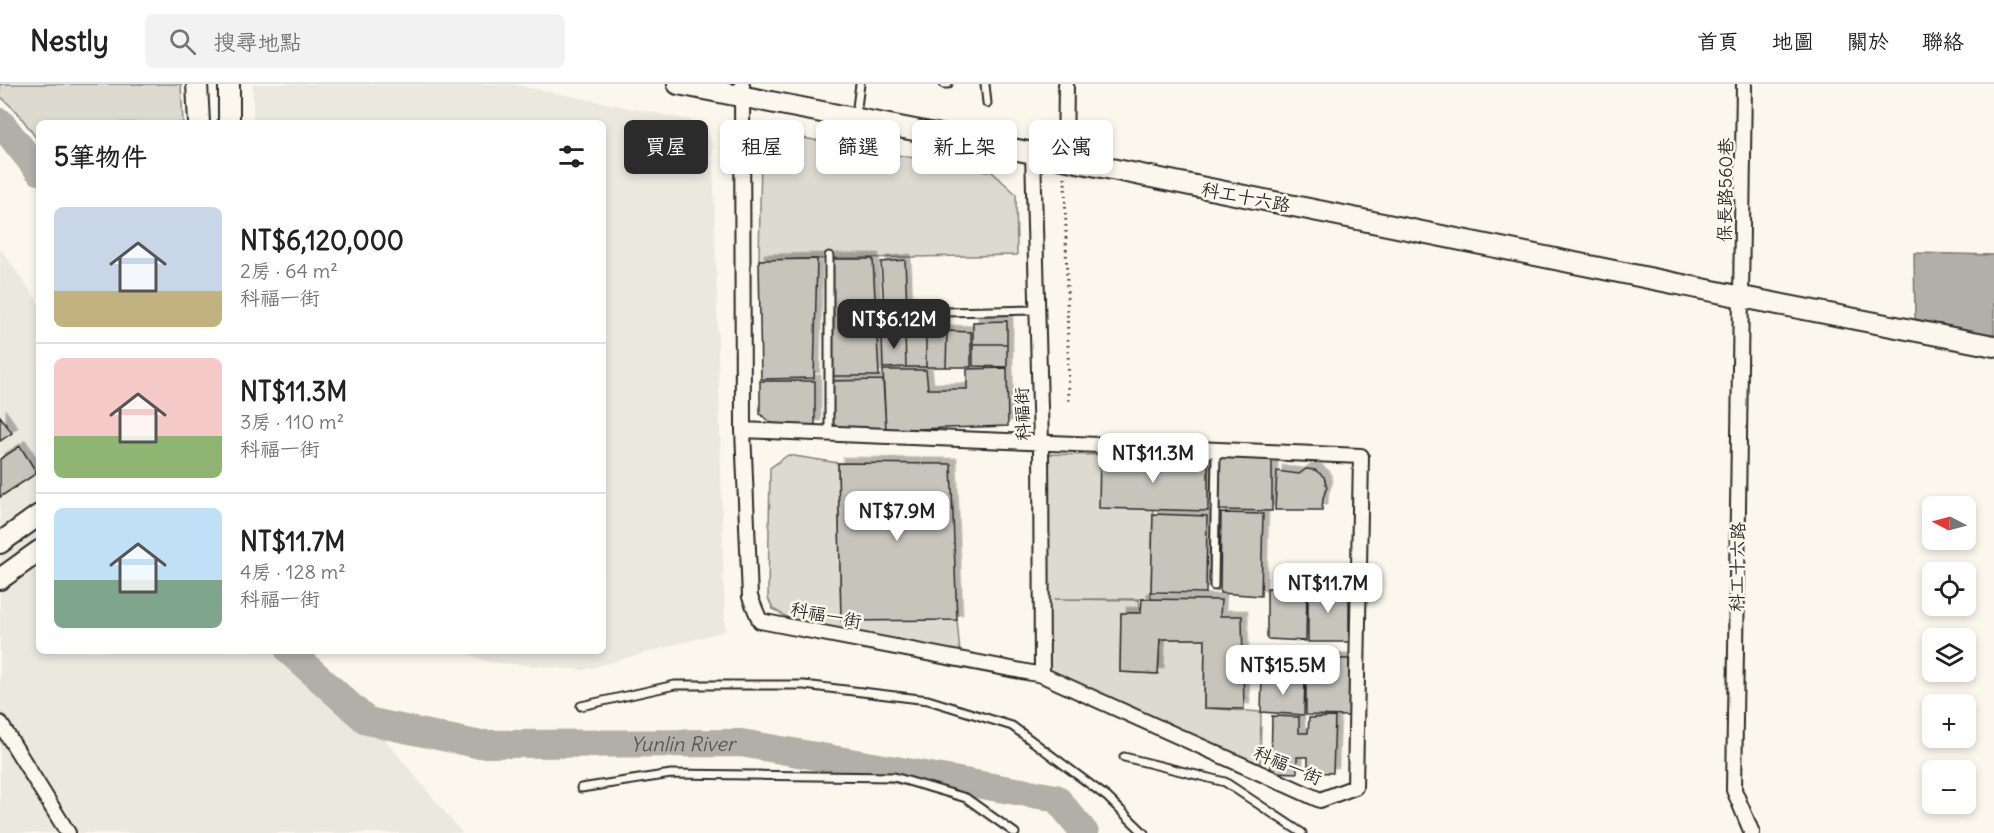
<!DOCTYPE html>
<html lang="zh-TW">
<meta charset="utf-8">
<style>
:root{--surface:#fff;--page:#f2f2f2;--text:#222;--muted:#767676;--line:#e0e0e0;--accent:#2b2b2b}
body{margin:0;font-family:Delius,"LXGW WenKai TC",sans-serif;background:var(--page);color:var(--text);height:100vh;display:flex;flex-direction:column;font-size:22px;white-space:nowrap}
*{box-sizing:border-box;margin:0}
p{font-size:20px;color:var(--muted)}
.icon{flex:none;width:33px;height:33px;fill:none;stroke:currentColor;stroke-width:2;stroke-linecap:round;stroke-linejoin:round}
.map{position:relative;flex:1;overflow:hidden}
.sheet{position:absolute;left:36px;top:36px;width:570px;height:534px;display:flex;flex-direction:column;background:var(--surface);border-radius:9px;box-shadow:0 3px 9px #0003}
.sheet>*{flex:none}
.guide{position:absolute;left:624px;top:36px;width:570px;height:54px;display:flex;gap:12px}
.needle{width:39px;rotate:276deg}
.controls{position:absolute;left:1922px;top:412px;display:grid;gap:12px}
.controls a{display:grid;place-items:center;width:54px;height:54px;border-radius:9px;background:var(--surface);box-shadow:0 3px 9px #0003;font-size:30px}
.price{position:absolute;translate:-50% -51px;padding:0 14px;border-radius:12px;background:#fff;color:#222;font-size:20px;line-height:39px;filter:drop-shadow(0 2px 3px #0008)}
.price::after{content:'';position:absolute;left:50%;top:36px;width:18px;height:14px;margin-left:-9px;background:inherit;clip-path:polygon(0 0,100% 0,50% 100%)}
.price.active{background:var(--accent);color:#fff}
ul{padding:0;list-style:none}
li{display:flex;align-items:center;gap:18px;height:150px;padding:0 18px}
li+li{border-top:2px solid var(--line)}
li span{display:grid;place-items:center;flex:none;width:168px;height:120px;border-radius:9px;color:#555}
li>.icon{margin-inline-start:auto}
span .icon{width:72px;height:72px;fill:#fffc;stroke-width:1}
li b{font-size:26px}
h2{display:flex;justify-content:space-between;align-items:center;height:72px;padding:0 18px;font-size:26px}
.pill{padding:0 21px;border-radius:9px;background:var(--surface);box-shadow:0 3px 9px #0003;font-size:21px;line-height:54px}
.pill.active{background:var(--accent);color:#fff}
header{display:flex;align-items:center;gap:36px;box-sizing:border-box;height:84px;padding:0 30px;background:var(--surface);border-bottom:2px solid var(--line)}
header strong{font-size:28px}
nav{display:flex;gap:33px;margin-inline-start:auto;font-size:21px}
.search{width:420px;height:54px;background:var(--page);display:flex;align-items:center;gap:15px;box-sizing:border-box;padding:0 21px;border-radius:9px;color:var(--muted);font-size:22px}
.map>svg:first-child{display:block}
</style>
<header>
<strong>Nestly</strong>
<div class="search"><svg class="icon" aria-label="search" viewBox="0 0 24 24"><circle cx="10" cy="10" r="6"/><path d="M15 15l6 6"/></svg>搜尋地點</div>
<nav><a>首頁</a><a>地圖</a><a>關於</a><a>聯絡</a></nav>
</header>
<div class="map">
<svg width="1994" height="749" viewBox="0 0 1994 749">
<defs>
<filter id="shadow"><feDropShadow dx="5.5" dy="-5.5" stdDeviation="0" flood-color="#0004"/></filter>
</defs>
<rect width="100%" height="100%" fill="#fbf7ec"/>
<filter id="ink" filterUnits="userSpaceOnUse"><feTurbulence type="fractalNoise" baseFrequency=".0167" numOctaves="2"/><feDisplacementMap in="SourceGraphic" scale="12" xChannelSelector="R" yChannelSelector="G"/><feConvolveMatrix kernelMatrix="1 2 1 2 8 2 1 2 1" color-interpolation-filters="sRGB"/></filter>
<g filter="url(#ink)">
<!-- built -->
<path fill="#ebe8de" d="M253,0H511L690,36L709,51L713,63L725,547L583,586L488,578L461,567H603V39H253Z
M0,164L39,219V567H312L462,749H0Z"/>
<!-- green -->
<path fill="#dddad0" stroke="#84827e" stroke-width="1.5" d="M0,0H181L183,39H39V58L18,29L0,12Z
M792,52L992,88L1016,110L1017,171L759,176L761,72L770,56Z
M1041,370L1100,371L1153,425L1151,515H1054L1139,516L1141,529H1121L1120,588L1158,590L1160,555H1205L1204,624L1261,628L1260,682L1042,591Z
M788,371L838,379L841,536H957L960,569L800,541L773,525L768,514L770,384Z"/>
<!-- water -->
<path fill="#b1afa7" stroke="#7b7a75" stroke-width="1.5" d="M1914,169L1994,171V252L1915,235Z"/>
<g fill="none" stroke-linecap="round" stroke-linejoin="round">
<!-- river -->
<g stroke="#b1afa7" stroke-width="28">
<path d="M0,38L39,87"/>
<path id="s1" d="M289,567L367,637L476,660L741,659L1056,714L1085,749"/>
</g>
</g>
<!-- building -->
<path fill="#c7c4bc" stroke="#2b2b2b" stroke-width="1.5" filter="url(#shadow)" d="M817,175L814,294L761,295L759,176Z
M829,175H873L879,292H829Z
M905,176L907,224H884L881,178Z
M1007,237V260H973V238Z
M947,247L946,283H926V248Z
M947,247L971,248V283H946Z
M905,248L906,283L883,284L882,249Z
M905,248H926V283H906Z
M973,260H1007V283L973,282Z
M1007,284L1008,342L886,346L883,286H926L928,305H967V285Z
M883,296L886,345H829V297Z
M760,297H815V342L776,343L760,330Z
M0,332L12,349L0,357Z
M20,362L37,389L0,413V375Z
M1100,371L1208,376V427L1099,424Z
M1218,372L1272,374V427L1218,426Z
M838,379L951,380L957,536L841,537Z
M1306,385L1315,386L1324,393L1327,403L1323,414L1322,426H1275L1277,387L1299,390Z
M1221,429L1263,430L1261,512L1220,509Z
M1153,430L1207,432L1206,509L1151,508Z
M1308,502L1349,503V558H1308Z
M1267,504L1307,505L1306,557L1267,555Z
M1142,515L1221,516L1220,532H1242L1244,625L1204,624L1205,555H1160L1158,590L1120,588L1121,529H1141Z
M1306,575H1349L1350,632L1306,631Z
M1262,593L1305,594L1304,631L1261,628Z
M1272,632L1299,633V649H1308L1309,634L1335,633L1333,689L1308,688V673H1297V689L1271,688Z"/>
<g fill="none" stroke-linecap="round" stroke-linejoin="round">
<defs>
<path id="lane" d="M944,0H948
M985,0L987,19
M856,31L860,0
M900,229L1037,226
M829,350V172
M1214,502L1216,366
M581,622L675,601H804L928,616L1012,642L1107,713L1144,749
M1124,673L1225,698L1302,749
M581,704L671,690L894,693L966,714L1015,749"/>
<path id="street" d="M742,0L743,346L750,513L760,537L1042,591L1320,716L1355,703L1361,372L743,346
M1744,0L1734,706L1752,749
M1033,69L1041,359L1042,591
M1065,76L1066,0
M0,639L68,749"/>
<path id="secondary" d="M197,0L199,39
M229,0V39
M678,0L1033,69L1742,213L1994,262
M0,459L39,431
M0,495L39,467"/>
</defs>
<!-- lane casing -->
<use href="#lane" stroke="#2b2b2b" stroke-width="11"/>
<!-- street casing -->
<use href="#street" stroke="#2b2b2b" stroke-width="18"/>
<!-- secondary casing -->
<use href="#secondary" stroke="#2b2b2b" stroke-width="24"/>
<!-- path -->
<path stroke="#2b2b2b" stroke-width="3" stroke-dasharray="1.5 4.5" stroke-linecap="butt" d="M1065,93L1069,319"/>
<!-- lane -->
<use href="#lane" stroke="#fbf7ec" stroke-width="7"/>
<!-- street -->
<use href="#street" stroke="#fbf7ec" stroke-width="14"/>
<!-- secondary -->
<use href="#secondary" stroke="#fbf7ec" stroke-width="20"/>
</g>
</g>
<g text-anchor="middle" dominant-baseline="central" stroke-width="5" stroke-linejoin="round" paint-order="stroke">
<!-- street labels -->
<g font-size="18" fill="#2b2b2b" stroke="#fbf7ec">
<text transform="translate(1725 106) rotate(-89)">保長路560巷</text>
<text transform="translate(1246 113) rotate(11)">科工十六路</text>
<text transform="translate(1022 330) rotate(-92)">科福街</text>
<text transform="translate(1737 483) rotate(-89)">科工十六路</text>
<text transform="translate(826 531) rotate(11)">科福一街</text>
<text transform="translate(1288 681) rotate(23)">科福一街</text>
</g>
<!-- water labels -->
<g font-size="20" font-style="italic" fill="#5a5956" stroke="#fbf7ec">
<text stroke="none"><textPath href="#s1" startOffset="423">Yunlin River</textPath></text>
</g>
</g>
</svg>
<div class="controls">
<a><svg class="needle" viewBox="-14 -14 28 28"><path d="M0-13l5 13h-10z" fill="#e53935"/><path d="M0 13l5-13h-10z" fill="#767676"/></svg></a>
<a><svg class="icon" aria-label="locate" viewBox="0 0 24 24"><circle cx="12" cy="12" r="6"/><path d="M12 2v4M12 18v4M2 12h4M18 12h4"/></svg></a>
<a><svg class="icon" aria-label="layers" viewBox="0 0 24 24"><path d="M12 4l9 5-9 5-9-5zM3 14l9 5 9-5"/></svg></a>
<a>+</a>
<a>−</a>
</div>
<b class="price active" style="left:894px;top:266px">NT$6.12M</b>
<b class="price" style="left:1153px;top:400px">NT$11.3M</b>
<b class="price" style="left:897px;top:458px">NT$7.9M</b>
<b class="price" style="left:1328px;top:530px">NT$11.7M</b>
<b class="price" style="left:1283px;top:612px">NT$15.5M</b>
<div class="guide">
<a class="pill active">買屋</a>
<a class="pill">租屋</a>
<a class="pill">篩選</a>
<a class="pill">新上架</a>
<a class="pill">公寓</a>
</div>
<section class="sheet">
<h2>5筆物件<svg class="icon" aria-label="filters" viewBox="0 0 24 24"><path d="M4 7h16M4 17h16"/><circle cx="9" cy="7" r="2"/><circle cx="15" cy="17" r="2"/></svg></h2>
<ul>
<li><span style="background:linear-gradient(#c9d6e8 70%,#c2b280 0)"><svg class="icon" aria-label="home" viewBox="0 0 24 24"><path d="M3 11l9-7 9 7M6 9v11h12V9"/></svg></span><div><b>NT$6,120,000</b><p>2房 · 64 m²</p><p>科福一街</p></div></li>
<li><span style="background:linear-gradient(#f6c9c9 65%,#8fb573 0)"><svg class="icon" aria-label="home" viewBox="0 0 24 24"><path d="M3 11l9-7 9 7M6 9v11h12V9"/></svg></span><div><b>NT$11.3M</b><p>3房 · 110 m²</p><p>科福一街</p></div></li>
<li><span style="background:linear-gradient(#bfe0f5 60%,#7fa58c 0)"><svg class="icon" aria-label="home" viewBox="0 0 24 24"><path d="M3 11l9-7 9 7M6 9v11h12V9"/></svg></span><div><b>NT$11.7M</b><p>4房 · 128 m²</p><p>科福一街</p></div></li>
</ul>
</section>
</div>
